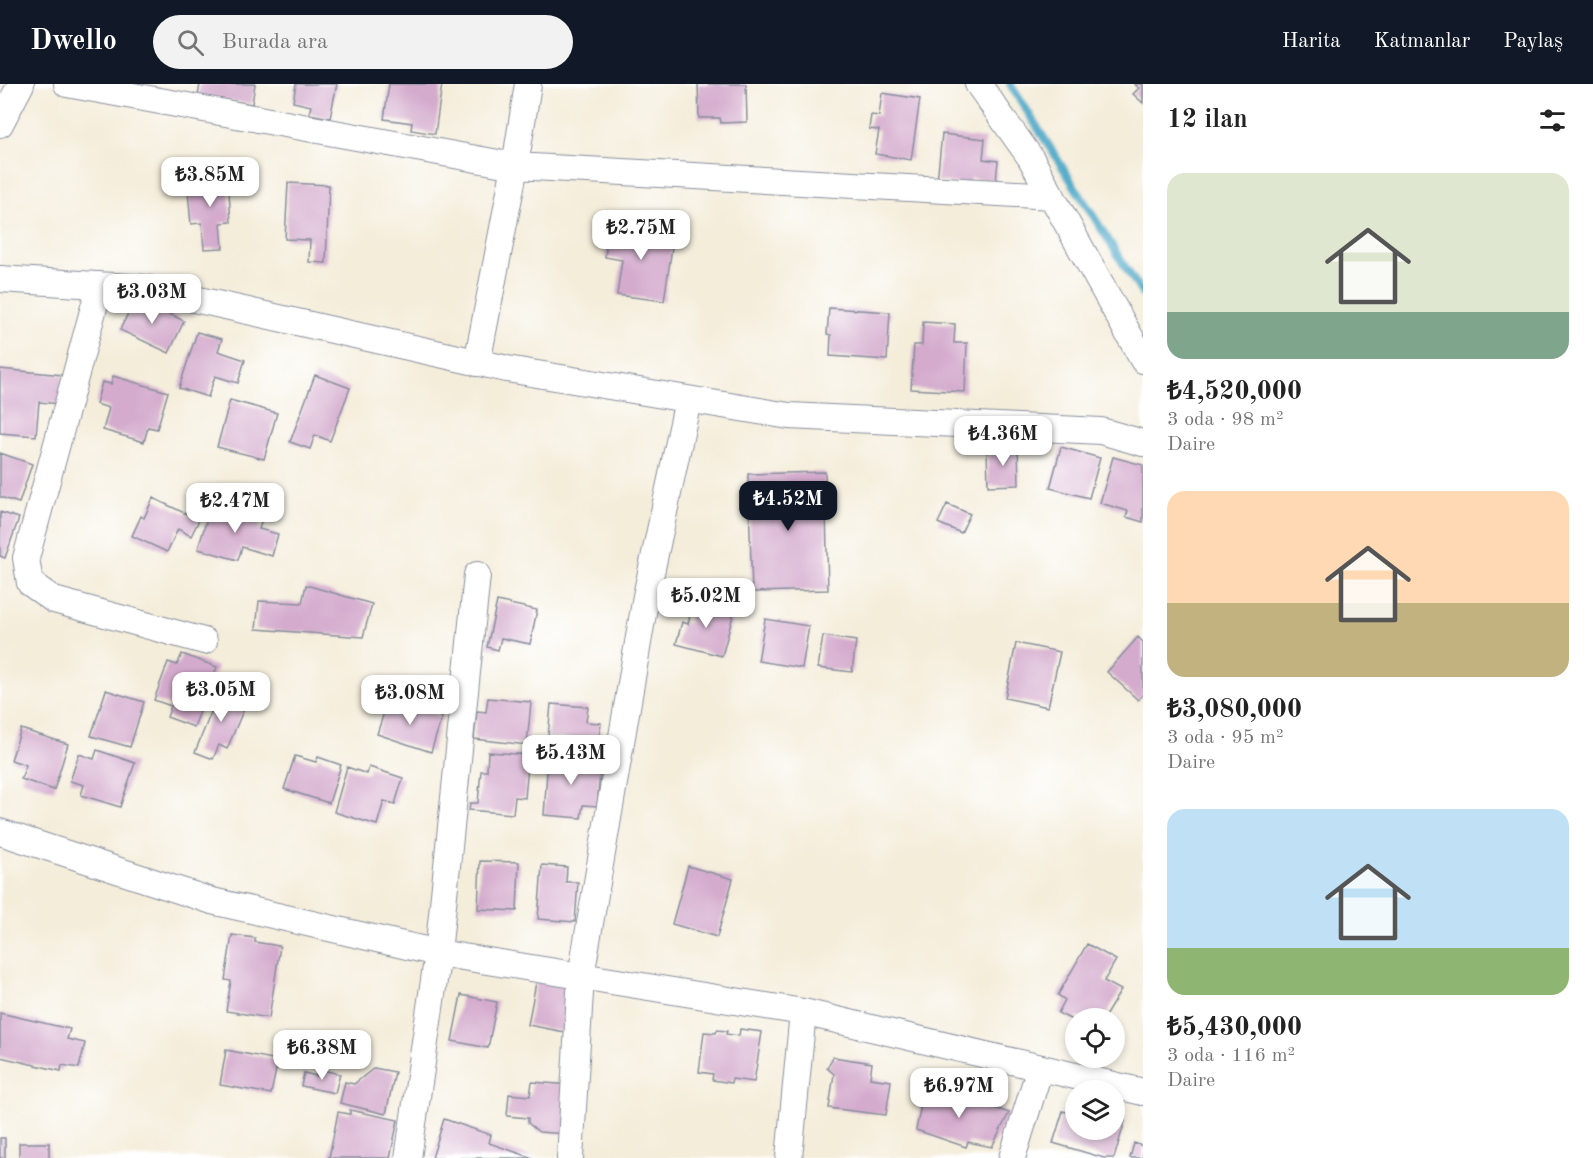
<!DOCTYPE html>
<html lang="tr">
<meta charset="utf-8">
<style>
:root{--surface:#fff;--page:#f2f2f2;--text:#222;--muted:#767676;--accent:#111827}
body{margin:0;font-family:"Old Standard TT",serif;background:var(--page);color:var(--text);height:100vh;display:flex;flex-direction:column;font-size:22px;white-space:nowrap}
*{box-sizing:border-box;margin:0}
p{font-size:20px;color:var(--muted)}
.icon{flex:none;width:33px;height:33px;fill:none;stroke:currentColor;stroke-width:2;stroke-linecap:round;stroke-linejoin:round}
.map{position:relative;flex:1;overflow:hidden}
.details{display:flex;flex-direction:column;background:var(--surface);width:450px}
.details>*{flex:none}
.buttons{position:absolute;left:1065px;top:924px;display:grid;gap:12px}
.buttons a{display:grid;place-items:center;width:60px;height:60px;border-radius:50%;background:var(--surface);box-shadow:0 3px 9px #0003;font-size:30px}
.price{position:absolute;translate:-50% -51px;padding:0 14px;border-radius:12px;background:#fff;color:#222;font-size:20px;line-height:39px;filter:drop-shadow(0 2px 3px #0008)}
.price::after{content:'';position:absolute;left:50%;top:36px;width:18px;height:14px;margin-left:-9px;background:inherit;clip-path:polygon(0 0,100% 0,50% 100%)}
.price.current{background:var(--accent);color:#fff}
ul{padding:0;list-style:none}
li{display:grid;align-content:center;gap:12px;height:318px;padding:0 24px}
li span{display:grid;place-items:center;height:186px;border-radius:18px;color:#555}
li>.icon{margin-inline-start:auto}
span .icon{width:108px;height:108px;fill:#fffc;stroke-width:1}
li b{font-size:26px}
h2{display:flex;justify-content:space-between;align-items:center;height:72px;padding:0 24px;font-size:26px}
header{display:flex;align-items:center;gap:36px;box-sizing:border-box;height:84px;padding:0 30px;background:var(--accent);color:#fff}
header strong{font-size:28px}
nav{display:flex;gap:33px;margin-inline-start:auto;font-size:21px}
.search{width:420px;height:54px;background:var(--page);display:flex;align-items:center;gap:15px;box-sizing:border-box;padding:0 21px;border-radius:33px;color:var(--muted);font-size:22px}
main{display:flex;flex:1;min-height:0}
.map>svg:first-child{display:block}
</style>
<header>
<strong>Dwello</strong>
<div class="search"><svg class="icon" aria-label="search" viewBox="0 0 24 24"><circle cx="10" cy="10" r="6"/><path d="M15 15l6 6"/></svg>Burada ara</div>
<nav><a>Harita</a><a>Katmanlar</a><a>Paylaş</a></nav>
</header>
<main>
<div class="map">
<svg width="1143" height="1074" viewBox="0 0 1143 1074">
<rect width="100%" height="100%" fill="#fff"/>
<filter id="ink" filterUnits="userSpaceOnUse"><feTurbulence type="fractalNoise" baseFrequency=".0167" numOctaves="2"/><feDisplacementMap in="SourceGraphic" scale="12" xChannelSelector="R" yChannelSelector="G"/><feConvolveMatrix kernelMatrix="1 2 1 2 8 2 1 2 1" color-interpolation-filters="sRGB"/></filter>
<filter id="wash" filterUnits="userSpaceOnUse"><feTurbulence type="fractalNoise" baseFrequency=".008" numOctaves="4" result="noise"/><feDisplacementMap in="SourceGraphic" scale="24" xChannelSelector="R" yChannelSelector="G"/><feGaussianBlur stdDeviation="1.35" result="paint"/><feColorMatrix in="noise" values="0 0 0 0 0 0 0 0 0 0 0 0 0 0 0 0 0 1.4 0 .05"/><feComposite in="paint" operator="in"/></filter>
<g filter="url(#wash)">
<rect width="100%" height="100%" fill="#f4edda"/>
<g fill="none" stroke-linecap="round" stroke-linejoin="round">
<!-- stream -->
<path stroke="#46a6c5" stroke-width="8" d="M1010,0L1143,211"/>
</g>
<g id="blocks">
<!-- building -->
<path fill="#d4abcd" d="M200,0H255L252,20L198,12Z
M296,0H337L330,34L309,30L311,22L293,18Z
M389,0H442L435,50L411,46L412,39L384,35Z
M698,0H746L747,38L721,39L720,34H699Z
M1134,0H1143V19L1133,10L1139,4Z
M882,9L920,15L911,76L875,70L879,46L869,45L871,31L879,32Z
M942,50L985,55L983,75L998,77L996,97L970,94L969,101L937,97Z
M228,93L231,138L221,139L223,164L204,165L202,139L191,140L187,97Z
M288,99L329,101L326,179L309,178L310,156L285,155Z
M609,140L674,150L664,217L617,211L622,176L605,173Z
M136,213L184,237L169,269L120,246Z
M829,224L890,228L887,276L830,272L831,251L827,250Z
M923,238L955,240L954,259H967L965,308L911,305L914,261H922Z
M197,248L222,255L218,267L245,276L238,299L215,292L208,313L179,304Z
M0,285L63,291L60,320L39,318L36,352L0,349Z
M315,291L350,304L330,357L315,351L310,365L290,358Z
M113,292L168,308L157,345L148,343L144,358L103,346L109,324L96,320L102,298L111,300Z
M230,316L277,329L264,375L217,363Z
M1061,363L1100,374L1089,414L1050,404Z
M1018,364L1019,401L988,402L987,365Z
M0,369L32,380L19,419L0,413Z
M1113,373L1143,381V438L1126,433L1128,427L1100,419Z
M825,388L828,506L752,508L748,390Z
M153,414L199,436L191,452L178,445L167,468L132,452L141,432L144,434Z
M947,420L970,430L961,449L938,439Z
M211,421L262,435L259,445L278,450L272,472L242,463L238,476L198,465Z
M0,428L19,434L5,474L0,472Z
M306,501L372,520L363,553L256,545L259,517L302,519Z
M497,517L537,526L530,560L501,554L498,566L487,563Z
M693,518L734,528L722,572L676,560L682,538L688,540Z
M765,535L809,542L802,584L758,577Z
M823,552L856,557L852,588L818,584Z
M1138,553L1143,558V610L1138,616L1107,588Z
M1016,559L1060,568L1048,623L1005,614Z
M182,570L217,583L194,643L167,633L171,622L154,616L168,578L177,581Z
M221,604L248,615L227,665L219,661L213,675L195,668Z
M106,606L144,618L130,663L91,652Z
M488,614L531,618L527,661L474,655L477,627L486,628Z
M388,616L442,633L431,668L377,650Z
M551,620L588,623L586,638L601,639L597,669L579,668L580,656L548,653Z
M21,645L68,660L54,706L21,695L26,681L11,676Z
M97,666L135,679L120,723L81,711L84,701L70,697L79,670L94,675Z
M488,668L529,671L525,714L515,713L513,730L469,726L470,719H478L481,687H487Z
M295,672L316,678L318,673L341,681L329,719L284,705Z
M548,673L601,677L597,722L583,721L581,734L544,731Z
M347,683L367,690L369,683L403,694L395,720L384,717L377,741L334,728Z
M480,777L519,778L517,827L478,825Z
M542,781L567,783L566,798H578L575,838L538,835Z
M688,782L733,795L717,853L672,840Z
M232,851L255,854V858L280,862L269,934L226,927L231,897L225,896Z
M1087,860L1116,876L1104,897L1121,906L1104,934H1076V938L1058,929L1065,916L1058,911Z
M537,893L574,900L565,948L528,941Z
M461,911L497,918L488,964L452,957Z
M0,929L70,945L67,955L85,959L79,984L62,981L61,987L0,973Z
M740,945L762,948L754,998L732,995L731,999L712,996L713,990L699,988L704,948L716,949L717,946L727,947L726,950L739,952Z
M226,966L278,976L271,1010L220,1001Z
M833,973L872,979L870,994L891,997L886,1031L829,1024L834,990L827,984Z
M374,984L395,988L386,1030L340,1019L345,998L354,1000Z
M318,985L340,990L335,1009L301,1002L304,989L316,992Z
M532,998L571,1001L566,1050L539,1048L528,1039V1034L507,1032L509,1010L530,1012Z
M925,1000L1009,1029L992,1063L968,1058L966,1063L916,1046Z
M350,1026L398,1036L390,1074H329L338,1028L350,1030Z
M1063,1027L1076,1031V1046H1114V1034L1125,1037L1114,1074H1104L1053,1059Z
M444,1035L491,1051L489,1059L533,1074H432Z
M0,1054H5V1074H0Z
M19,1059H49V1074H19Z
M1134,1059L1143,1062V1074H1130Z"/>
</g>
</g>
<g filter="url(#ink)">
<use href="#blocks" fill-opacity="0" stroke="#888e9c" stroke-width="1.5"/>
<g fill="none" stroke-linecap="round" stroke-linejoin="round">
<defs>
<path id="minor" d="M67,0L515,82L1052,112
M978,0L1030,73L1143,276
M0,40L21,0
M0,195L145,204L507,285L789,332L1101,347L1143,359
M100,201L26,474L30,499L54,516L204,557
M477,279L515,82L528,0
M0,748L212,817L438,869L803,928L1143,1008
M408,1074L438,869L477,491
M570,1074L581,892L646,512L688,316
M789,1074L803,928
M1012,1074L1040,984"/>
</defs>
<!-- minor casing -->
<use href="#minor" stroke="#888e9c" stroke-width="28"/>
<!-- minor -->
<use href="#minor" stroke="#fff" stroke-width="26"/>
</g>
</g>
</svg>
<div class="buttons">
<a><svg class="icon" aria-label="locate" viewBox="0 0 24 24"><circle cx="12" cy="12" r="6"/><path d="M12 2v4M12 18v4M2 12h4M18 12h4"/></svg></a>
<a><svg class="icon" aria-label="layers" viewBox="0 0 24 24"><path d="M12 4l9 5-9 5-9-5zM3 14l9 5 9-5"/></svg></a>
</div>
<b class="price" style="left:210px;top:124px">₺3.85M</b>
<b class="price" style="left:641px;top:177px">₺2.75M</b>
<b class="price" style="left:152px;top:241px">₺3.03M</b>
<b class="price" style="left:1003px;top:383px">₺4.36M</b>
<b class="price current" style="left:788px;top:448px">₺4.52M</b>
<b class="price" style="left:235px;top:450px">₺2.47M</b>
<b class="price" style="left:706px;top:545px">₺5.02M</b>
<b class="price" style="left:221px;top:639px">₺3.05M</b>
<b class="price" style="left:410px;top:642px">₺3.08M</b>
<b class="price" style="left:571px;top:702px">₺5.43M</b>
<b class="price" style="left:322px;top:997px">₺6.38M</b>
<b class="price" style="left:959px;top:1035px">₺6.97M</b>
</div>
<section class="details">
<h2>12 ilan<svg class="icon" aria-label="filters" viewBox="0 0 24 24"><path d="M4 7h16M4 17h16"/><circle cx="9" cy="7" r="2"/><circle cx="15" cy="17" r="2"/></svg></h2>
<ul>
<li><span style="background:linear-gradient(#dfe7d0 75%,#7fa58c 0)"><svg class="icon" aria-label="home" viewBox="0 0 24 24"><path d="M3 11l9-7 9 7M6 9v11h12V9"/></svg></span><div><b>₺4,520,000</b><p>3 oda · 98 m²</p><p>Daire</p></div></li>
<li><span style="background:linear-gradient(#ffd9b3 60%,#c2b280 0)"><svg class="icon" aria-label="home" viewBox="0 0 24 24"><path d="M3 11l9-7 9 7M6 9v11h12V9"/></svg></span><div><b>₺3,080,000</b><p>3 oda · 95 m²</p><p>Daire</p></div></li>
<li><span style="background:linear-gradient(#bfe0f5 75%,#8fb573 0)"><svg class="icon" aria-label="home" viewBox="0 0 24 24"><path d="M3 11l9-7 9 7M6 9v11h12V9"/></svg></span><div><b>₺5,430,000</b><p>3 oda · 116 m²</p><p>Daire</p></div></li>
</ul>
</section>
</main>
